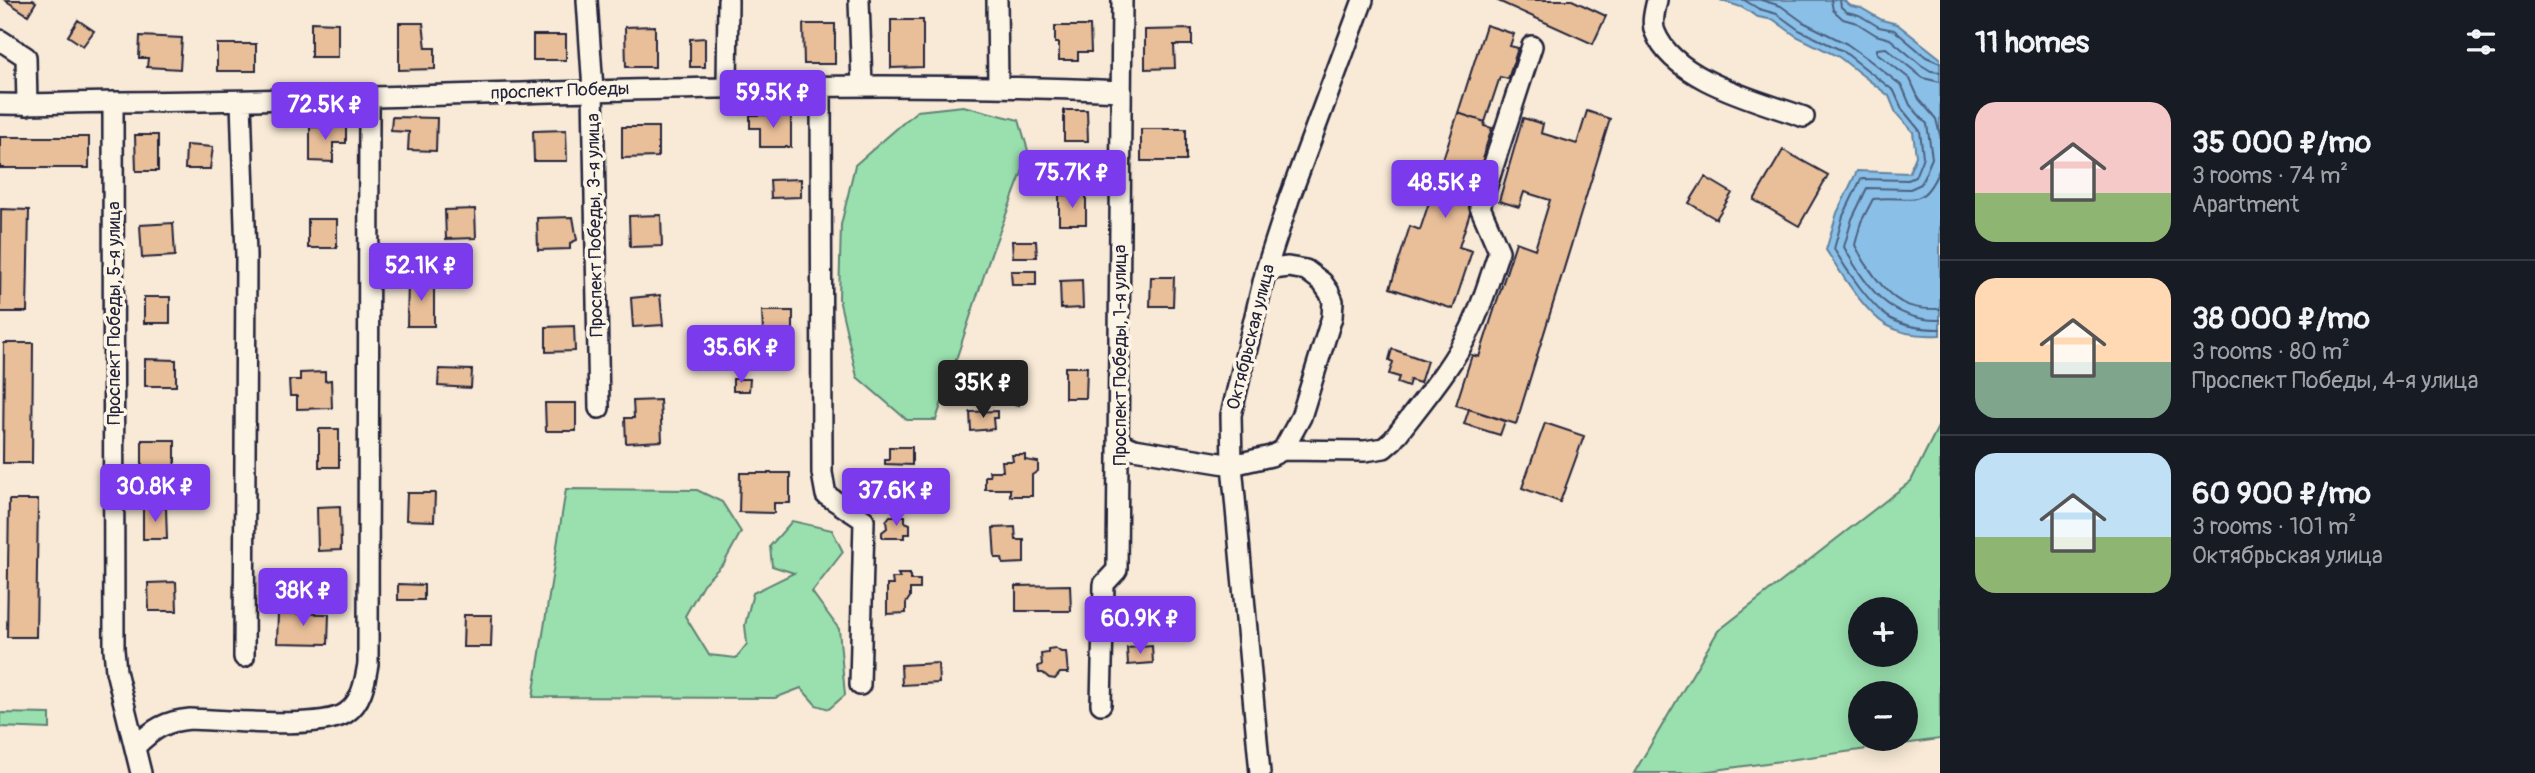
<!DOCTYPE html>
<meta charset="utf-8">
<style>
:root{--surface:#171b24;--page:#242831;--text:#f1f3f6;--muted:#9ea1a6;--line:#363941;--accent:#7c3aed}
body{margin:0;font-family:Pangolin,sans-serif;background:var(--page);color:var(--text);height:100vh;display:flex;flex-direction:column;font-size:26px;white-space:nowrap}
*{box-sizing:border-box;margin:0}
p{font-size:23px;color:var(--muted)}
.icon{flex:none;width:38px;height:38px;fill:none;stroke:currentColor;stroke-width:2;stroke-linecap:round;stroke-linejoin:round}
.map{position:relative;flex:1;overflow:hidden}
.details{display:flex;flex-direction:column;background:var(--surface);width:595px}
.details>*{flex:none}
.fabs{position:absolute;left:1848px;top:597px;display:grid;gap:14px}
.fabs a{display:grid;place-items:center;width:70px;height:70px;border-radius:50%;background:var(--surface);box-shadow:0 4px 18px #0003;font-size:35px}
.price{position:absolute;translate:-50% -60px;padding:0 16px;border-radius:7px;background:var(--accent);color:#fff;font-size:23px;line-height:46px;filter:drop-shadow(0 2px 4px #0008)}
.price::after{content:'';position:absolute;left:50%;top:42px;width:21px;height:16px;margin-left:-10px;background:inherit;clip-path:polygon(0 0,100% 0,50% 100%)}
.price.active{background:#222;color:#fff}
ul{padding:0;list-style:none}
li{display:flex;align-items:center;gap:21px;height:175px;padding:0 35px}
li+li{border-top:2px solid var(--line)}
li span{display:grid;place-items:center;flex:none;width:196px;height:140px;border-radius:21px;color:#555}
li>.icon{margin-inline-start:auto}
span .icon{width:84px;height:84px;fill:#fffc;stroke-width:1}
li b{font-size:30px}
h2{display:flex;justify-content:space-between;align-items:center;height:84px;padding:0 35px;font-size:30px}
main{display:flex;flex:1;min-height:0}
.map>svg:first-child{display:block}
</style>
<main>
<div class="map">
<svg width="1940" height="773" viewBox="0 0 1940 773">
<rect width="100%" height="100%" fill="#f8ead6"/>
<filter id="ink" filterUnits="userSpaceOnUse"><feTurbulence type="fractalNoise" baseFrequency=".0143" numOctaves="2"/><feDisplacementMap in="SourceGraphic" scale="14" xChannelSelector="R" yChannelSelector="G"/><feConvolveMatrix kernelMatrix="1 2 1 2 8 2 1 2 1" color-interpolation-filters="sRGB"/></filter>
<g filter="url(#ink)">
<!-- green -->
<path fill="#9ae0ae" stroke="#5e8174" stroke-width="2" fill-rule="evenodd" d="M963,106L1019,120L1029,154L990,257L936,420H907L857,377L839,299L841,225L855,165L917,111Z
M1940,423V739L1694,773H1634L1718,631L1911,481ZM1906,609V654H1860V609ZM1906,693V738H1860V693Z
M566,489L697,490L722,502L741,532L724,563L703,584L685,616L709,655L736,658L747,644L745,625L753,593L794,573L772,566L770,546L792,521L832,530L843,552L812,592L839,629L845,695L829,709L816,705L801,688L775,698L533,697Z
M0,713L50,714V729L0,727Z"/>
<!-- water -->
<path fill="#8ac0e7" stroke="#6081a2" stroke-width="2" d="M1720,0H1843L1851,6L1861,8L1882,20L1897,24L1940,58V335C1923,336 1901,334 1886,325C1863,310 1841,273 1826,250L1837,213L1857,171L1909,173L1916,156L1913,132L1896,113L1889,96L1839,57L1796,36L1774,20L1758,17L1741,7Z"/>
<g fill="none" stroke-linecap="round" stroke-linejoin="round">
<!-- shore -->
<path stroke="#4c6180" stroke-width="2" d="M1744,0L1759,9L1777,14L1799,30L1843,51L1894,91L1902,109L1920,131L1923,157L1915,177L1908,180L1861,179L1843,216L1834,249C1845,268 1872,308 1891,319C1906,327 1924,329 1940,329
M1761,0L1781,6L1803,22L1847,44L1868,59L1902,86L1910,105L1927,124L1932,158L1921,184L1910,189L1867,188L1852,219L1844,247C1866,288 1891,321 1940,320
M1831,0L1833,10L1843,19L1857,23L1876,35L1890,39L1921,65L1931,71L1940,72
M1840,0L1841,7L1847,12L1859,15L1879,27L1894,30L1926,57L1940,63
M1940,82L1923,78L1886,48L1877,49V53L1910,79L1919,99L1936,119L1940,135
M1940,168C1921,213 1911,194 1873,199L1861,222L1855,245C1864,263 1884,293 1901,302C1913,309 1927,309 1940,309"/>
</g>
<!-- building -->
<path fill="#e9bf99" stroke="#22223b" stroke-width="2" d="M5,0H33L36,2L28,15Z
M1496,0H1572L1606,16L1593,44Z
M78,20L94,31L83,46L68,36Z
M891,20H923V67L891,68Z
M311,22L338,23V57H311Z
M399,23H423L426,48H435V69L399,70Z
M803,24H835V64H804Z
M1486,25L1514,34L1510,46L1518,48L1508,79L1500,77L1485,122L1458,113Z
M655,26V67H626L625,27Z
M1055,26H1090L1091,52H1078V60H1059V43H1055Z
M1192,29V45H1174L1175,68L1145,69V30Z
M533,35H566V60H533Z
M140,36L182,38L180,69L147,67L148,58H139Z
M705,38V67H690V39Z
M217,44H256V71H217Z
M1064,110H1087L1088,141H1064Z
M1587,111L1610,119L1516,424L1456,405L1472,355L1479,357L1516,242L1535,249L1550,200L1524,192L1519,207L1499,201L1523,118L1543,124L1541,133L1577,144Z
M1458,113L1485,122L1484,126L1492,128L1483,156L1488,157L1459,247L1472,251L1453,309L1390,288L1410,226L1420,230Z
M750,115H791V147H760V128H750Z
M392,117L437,118L436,151L408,150L409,132L391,131Z
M310,127H346V143H333V162L310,161Z
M622,127H658V157L622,158Z
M1141,129H1186V161H1141Z
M566,130L567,161H534L533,131Z
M135,135H158V171H136Z
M0,137H89V168H0Z
M186,145L213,147L210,169H185Z
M1783,150L1828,175L1799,226L1754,200Z
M1705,177L1732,193L1716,219L1689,203Z
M801,179V197L771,198L770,180Z
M1059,195H1086V224H1059Z
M1,209L29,210L27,312H0Z
M475,209L476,238L446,239L445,210Z
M661,215L662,246L630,247L629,216Z
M573,217L577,240L570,243V249L538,250L537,218Z
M308,219H337V248H308Z
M173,223L175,256L142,258L140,225Z
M1012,241H1036L1037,257H1013Z
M1011,271H1036V285H1012Z
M1151,277H1174L1173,306H1150Z
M408,280H434V326H407Z
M1082,280L1083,308L1061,309L1060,281Z
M660,295L663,325L633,327L631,298Z
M144,297H170V323H144Z
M762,311H793V333L763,332Z
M574,326L575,351L546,352V327Z
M4,343H33L32,463H3Z
M1392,349L1427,361L1420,383L1410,380L1408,387L1397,383L1399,377L1389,374L1393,362L1389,360Z
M145,359L176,360V386H145Z
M1065,367H1087L1086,398H1065Z
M439,369L472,370L471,388L438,386Z
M325,372V381L331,380L332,408L297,409V396H290L289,380H300V373Z
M733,379H750L749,391H733Z
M1002,381L1023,386L1019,405L997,400Z
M660,400L662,441L626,443L625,418H634L633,401Z
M545,403H576V431H546Z
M1469,409L1505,421L1500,435L1464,424Z
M997,411V418H993L994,429L971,431L970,412Z
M1545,423L1584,436L1560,502L1522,488Z
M319,429H339V467H319Z
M142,440H175V472H142Z
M889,447H912V465L885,464V460H889Z
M1012,455H1025V460L1038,462V471L1032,475V496H1010V489H985V476H990L989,471H1003L1002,461H1013Z
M740,473H790V503H774V513L739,512Z
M407,493H435L434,521L406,520Z
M9,500H38L36,637H7Z
M340,506L341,550L318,551L317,507Z
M143,508H166L167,539H143Z
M890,516H905V522L910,524V534H904V538H882V532L887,528L886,521Z
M1015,527L1016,540H1024V563L1003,564L1002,558H995L993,528Z
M898,574H910V580H920V589H910V597L906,603V613L887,614V585H893L892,578H900Z
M176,582L177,611H149L148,583Z
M398,584L424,585V600H398Z
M1070,585L1071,611H1016V586Z
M1152,601L1153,622L1132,623L1131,602Z
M278,613L329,614L328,644L277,643Z
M464,615H492L491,647H463Z
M1152,646L1153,663L1128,665L1127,648Z
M1055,648L1061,652H1066L1068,673H1060L1055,679L1049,678L1043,673H1039L1038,666L1042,665L1041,654L1048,653V649Z
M938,663L939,683L902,685L901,665Z"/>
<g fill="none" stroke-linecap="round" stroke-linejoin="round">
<defs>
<path id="minor" d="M587,0L593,90L599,408
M859,0L862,86
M997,0L998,86
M1657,0C1655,10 1651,22 1655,32C1674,81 1760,101 1804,117
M0,40L26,57L27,105
M821,86L822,473L826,495L864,520L860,685
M727,87L728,0
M241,101L246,256L244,657
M113,102L114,649L116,671L141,773
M0,104C39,105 79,102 118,102C453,100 787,76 1121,91
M1266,270L1288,267L1306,270L1322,282L1329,292L1333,301L1332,317L1301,417L1283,450
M1120,443L1134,449L1232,465L1271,456L1283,450L1365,451L1384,448L1393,440C1420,404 1451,369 1471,328C1483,303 1490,277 1499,251L1480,207L1532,46
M1101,704L1104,584L1117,570L1122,0
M136,746C153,729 166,721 190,719C224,720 321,730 346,713C362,702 365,681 368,664L369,98
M1260,773L1232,465L1231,415L1266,270L1289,199L1363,0"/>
</defs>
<!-- minor casing -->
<use href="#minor" stroke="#22223b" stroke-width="24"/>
<!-- minor -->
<use href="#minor" stroke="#fcf5e5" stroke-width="19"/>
</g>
</g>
<g text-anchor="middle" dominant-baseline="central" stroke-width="7" stroke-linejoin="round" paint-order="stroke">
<!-- street labels -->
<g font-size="18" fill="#22223b" stroke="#fcf5e5">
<text transform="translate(560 91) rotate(-2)">проспект Победы</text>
<text transform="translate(595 225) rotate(-91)">Проспект Победы, 3-я улица</text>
<text transform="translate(114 313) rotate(-90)">Проспект Победы, 5-я улица</text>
<text transform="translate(1251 337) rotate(-76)">Октябрьская улица</text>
<text transform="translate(1120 355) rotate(-90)">Проспект Победы, 1-я улица</text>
</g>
</g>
</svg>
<div class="fabs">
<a>+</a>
<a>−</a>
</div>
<b class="price" style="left:773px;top:130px">59.5K ₽</b>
<b class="price" style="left:325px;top:142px">72.5K ₽</b>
<b class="price" style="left:1072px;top:210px">75.7K ₽</b>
<b class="price" style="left:1445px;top:220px">48.5K ₽</b>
<b class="price" style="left:421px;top:303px">52.1K ₽</b>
<b class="price" style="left:741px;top:385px">35.6K ₽</b>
<b class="price active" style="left:983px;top:420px">35K ₽</b>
<b class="price" style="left:155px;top:524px">30.8K ₽</b>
<b class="price" style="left:896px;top:528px">37.6K ₽</b>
<b class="price" style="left:303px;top:628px">38K ₽</b>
<b class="price" style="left:1140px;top:656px">60.9K ₽</b>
</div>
<section class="details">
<h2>11 homes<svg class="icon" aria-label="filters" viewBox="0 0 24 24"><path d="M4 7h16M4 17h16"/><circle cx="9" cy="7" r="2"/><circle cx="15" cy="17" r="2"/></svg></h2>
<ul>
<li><span style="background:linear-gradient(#f6c9c9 65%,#8fb573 0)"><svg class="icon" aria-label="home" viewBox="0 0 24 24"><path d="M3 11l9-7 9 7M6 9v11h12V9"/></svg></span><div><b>35 000 ₽/mo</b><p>3 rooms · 74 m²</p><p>Apartment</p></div></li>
<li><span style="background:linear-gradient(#ffd9b3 60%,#7fa58c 0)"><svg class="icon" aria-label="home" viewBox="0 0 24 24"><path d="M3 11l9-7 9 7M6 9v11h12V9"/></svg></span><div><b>38 000 ₽/mo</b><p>3 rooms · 80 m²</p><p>Проспект Победы, 4-я улица</p></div></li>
<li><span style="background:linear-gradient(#bfe0f5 60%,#8fb573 0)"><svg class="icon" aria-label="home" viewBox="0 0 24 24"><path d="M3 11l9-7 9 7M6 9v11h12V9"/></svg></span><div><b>60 900 ₽/mo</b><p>3 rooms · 101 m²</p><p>Октябрьская улица</p></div></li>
</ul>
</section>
</main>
